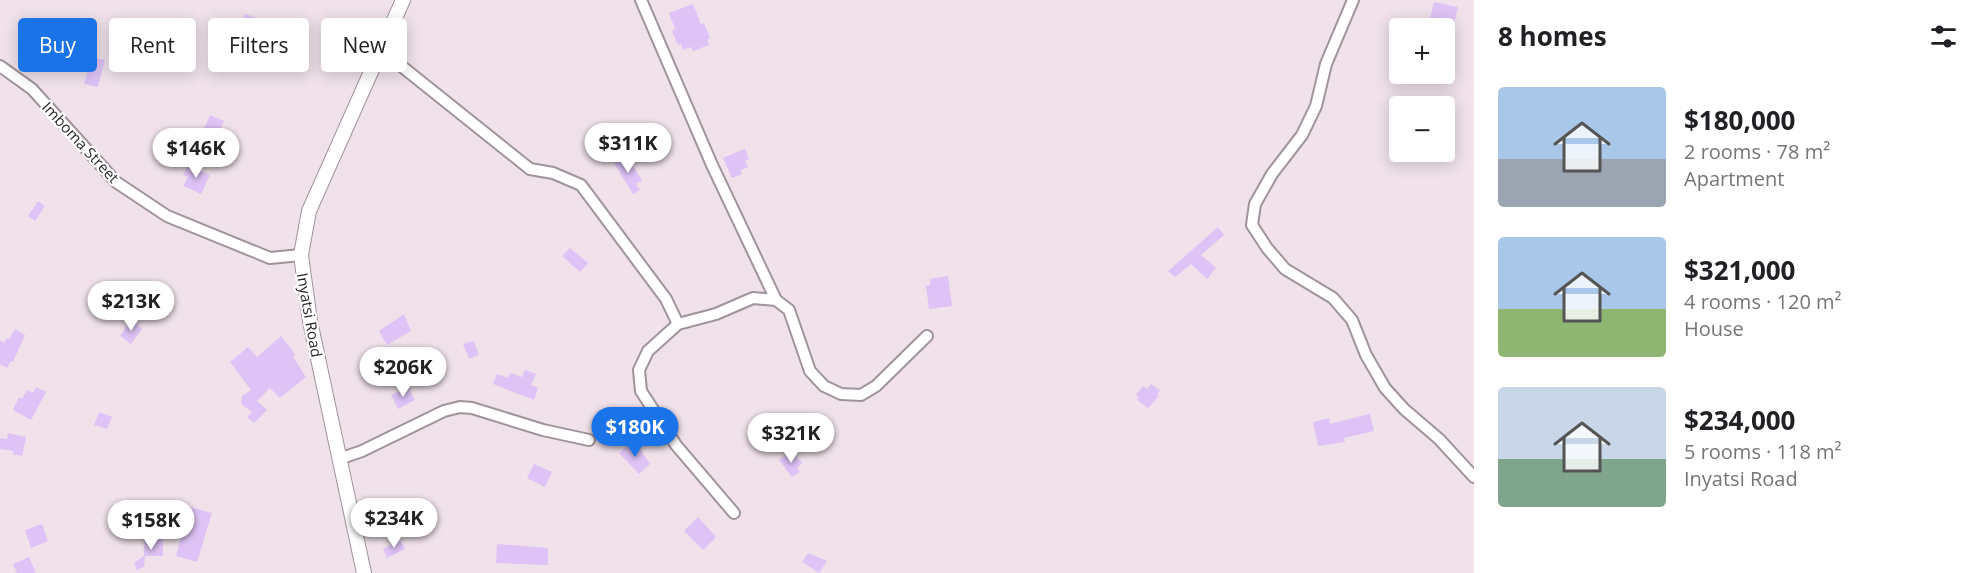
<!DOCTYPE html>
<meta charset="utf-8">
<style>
:root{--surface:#fff;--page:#f6f6f6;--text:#202124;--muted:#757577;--accent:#1a73e8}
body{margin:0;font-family:"Open Sans",sans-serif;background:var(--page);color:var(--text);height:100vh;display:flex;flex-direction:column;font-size:22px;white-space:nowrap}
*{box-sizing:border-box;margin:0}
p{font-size:20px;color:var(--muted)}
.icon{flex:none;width:33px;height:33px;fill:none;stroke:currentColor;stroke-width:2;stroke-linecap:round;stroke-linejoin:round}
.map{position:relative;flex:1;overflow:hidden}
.panel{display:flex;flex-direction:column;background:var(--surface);width:510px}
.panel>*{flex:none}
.guide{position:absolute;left:18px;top:18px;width:570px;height:54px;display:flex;gap:12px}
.fabs{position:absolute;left:1389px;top:18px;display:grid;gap:12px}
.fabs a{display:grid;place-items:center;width:66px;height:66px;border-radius:6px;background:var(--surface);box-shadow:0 3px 15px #0003;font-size:30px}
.price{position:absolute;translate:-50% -51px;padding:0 14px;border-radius:21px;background:#fff;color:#222;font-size:20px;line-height:39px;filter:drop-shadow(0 2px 3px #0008)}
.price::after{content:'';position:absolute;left:50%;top:36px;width:18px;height:14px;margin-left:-9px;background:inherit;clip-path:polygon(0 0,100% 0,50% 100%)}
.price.current{background:var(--accent);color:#fff}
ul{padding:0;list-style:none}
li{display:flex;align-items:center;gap:18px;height:150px;padding:0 24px}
li span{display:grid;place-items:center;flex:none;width:168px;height:120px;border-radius:6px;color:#555}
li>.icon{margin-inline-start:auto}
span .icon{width:72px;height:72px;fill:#fffc;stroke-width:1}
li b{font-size:26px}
h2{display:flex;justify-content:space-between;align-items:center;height:72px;padding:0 24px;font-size:26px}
.pill{padding:0 21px;border-radius:6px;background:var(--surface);box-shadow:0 3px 15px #0003;font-size:21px;line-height:54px}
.pill.current{background:var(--accent);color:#fff}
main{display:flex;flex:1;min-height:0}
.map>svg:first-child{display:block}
</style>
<main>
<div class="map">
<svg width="1474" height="573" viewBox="0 0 1474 573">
<rect width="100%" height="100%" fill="#f0e1ea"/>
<!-- building -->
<path fill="#dfc3f6" d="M1434,2L1458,7L1454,24L1430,19Z
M693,4L701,24L704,23L710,38L707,40L709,45L693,51L691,47L683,50L681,44L678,45L672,31L675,29L669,13Z
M245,14L257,18L253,41L237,37Z
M279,49L294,54L290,70L274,66Z
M91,57L105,60L98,87L84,84Z
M210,115L224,121L218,135L204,129Z
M745,149L749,159L745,161L748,167L740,171L742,174L732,178L723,158Z
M619,154L628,169L633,166L642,180L636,184L640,190L633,194L611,158Z
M188,165L210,175L201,194L183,186L188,177L183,175Z
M38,201L45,206L35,221L28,216Z
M1218,227L1224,235L1201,255L1216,268L1207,279L1191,264L1175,277L1168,271Z
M570,248L588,263L580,272L562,256Z
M948,276L952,306L929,309L926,286L930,285V279Z
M152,283L162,295L135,322L127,314L146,295L142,290Z
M404,314L411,331L387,345L379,331Z
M131,320L142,329L131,344L120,336Z
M15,329L25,335L13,362L11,361L7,368L0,364V340L4,343L7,338L9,339Z
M281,336L295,354L293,357L306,377L280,398L270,388L257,401L267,410L254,423L247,417L252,412L241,404L242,396L251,390L230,362L248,347L257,357Z
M474,341L479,355L469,359L463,344Z
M525,370L536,374L531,385L538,388L534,400L493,384L497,374L508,378L510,373L522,377Z
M1151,384L1160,390L1157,395L1159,396L1148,408L1137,400L1139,397L1136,395L1143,386L1147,389Z
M36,387L46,392L31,420L13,410L19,397L22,399L27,390L33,393Z
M408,387L415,400L398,409L391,395Z
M99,412L112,417L107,429L94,425Z
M1370,414L1374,431L1344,438L1345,442L1318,446L1313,422L1329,418L1330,424Z
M8,433L26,437L22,456L13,454V451L0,449V438L7,439Z
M630,443L634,448L637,445L650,464L639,474L619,453Z
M792,451L802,463L797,468L800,472L792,477L779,460Z
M534,464L552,472L545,487L527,478Z
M190,507L212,513L197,562L176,556Z
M698,517L716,537L703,550L684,531Z
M42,524L48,541L31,548L25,530Z
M144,539H163V556H145L144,567L137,570L134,563L144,556Z
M401,541L405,549L387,558L383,549Z
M497,544L548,548V565L496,563Z
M808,553L827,561L819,573L802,562Z
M29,557L36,573H17L13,564Z"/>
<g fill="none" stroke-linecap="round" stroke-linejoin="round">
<defs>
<path id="street" d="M641,0L712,165L776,300
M1353,0L1326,64L1316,106L1302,135L1272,174L1255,204L1252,225L1267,248L1285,269L1333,298L1352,320L1366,355L1385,388L1404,409L1439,439L1474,477
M380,49L530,169L553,173L581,185L666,299L678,324
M0,66L32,89L116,182L167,216L270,258L301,255
M339,459L362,451L444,411L460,407L472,408L543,430L589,440
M734,513L676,445L641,391L639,370L648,351L678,324L716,314L753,298L776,300L789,310L810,371L824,386L841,394L861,395L876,386L927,336"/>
<path id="secondary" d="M364,573L310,321L301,255L309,211L403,0"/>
</defs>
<!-- street casing -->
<use href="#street" stroke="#a1939b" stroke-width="14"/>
<!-- secondary casing -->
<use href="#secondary" stroke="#a1939b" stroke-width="16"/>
<!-- street -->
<use href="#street" stroke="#fff" stroke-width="10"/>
<!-- secondary -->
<use href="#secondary" stroke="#fff" stroke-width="14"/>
</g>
<g text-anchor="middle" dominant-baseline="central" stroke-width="4.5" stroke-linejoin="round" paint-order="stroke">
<!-- street labels -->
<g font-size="15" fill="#2a2528" stroke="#fff">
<text transform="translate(81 142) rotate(47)">Imboma Street</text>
<text transform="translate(310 315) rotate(80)">Inyatsi Road</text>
</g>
</g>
</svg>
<div class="fabs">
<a>+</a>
<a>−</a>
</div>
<b class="price" style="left:628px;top:174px">$311K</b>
<b class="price" style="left:196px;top:179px">$146K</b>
<b class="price" style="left:131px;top:332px">$213K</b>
<b class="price" style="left:403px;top:398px">$206K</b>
<b class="price current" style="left:635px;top:458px">$180K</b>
<b class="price" style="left:791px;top:464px">$321K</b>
<b class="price" style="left:394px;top:549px">$234K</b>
<b class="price" style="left:151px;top:551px">$158K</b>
<div class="guide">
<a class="pill current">Buy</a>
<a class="pill">Rent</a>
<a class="pill">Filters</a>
<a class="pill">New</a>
</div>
</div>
<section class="panel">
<h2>8 homes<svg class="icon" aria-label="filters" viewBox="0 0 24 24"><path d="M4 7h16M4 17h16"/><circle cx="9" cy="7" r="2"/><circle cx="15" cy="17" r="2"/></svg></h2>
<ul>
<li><span style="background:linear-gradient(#a9c7e8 60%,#9aa5b1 0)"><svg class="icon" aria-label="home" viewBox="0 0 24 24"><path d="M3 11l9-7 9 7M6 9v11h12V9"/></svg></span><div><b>$180,000</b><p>2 rooms · 78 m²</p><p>Apartment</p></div></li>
<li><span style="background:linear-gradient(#a9c7e8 60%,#8fb573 0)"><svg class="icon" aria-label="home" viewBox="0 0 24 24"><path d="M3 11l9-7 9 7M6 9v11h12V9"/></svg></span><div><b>$321,000</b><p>4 rooms · 120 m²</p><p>House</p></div></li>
<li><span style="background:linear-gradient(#c9d6e8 60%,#7fa58c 0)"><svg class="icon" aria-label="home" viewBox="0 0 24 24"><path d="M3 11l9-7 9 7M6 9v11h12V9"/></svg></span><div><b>$234,000</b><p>5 rooms · 118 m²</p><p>Inyatsi Road</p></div></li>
</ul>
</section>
</main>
